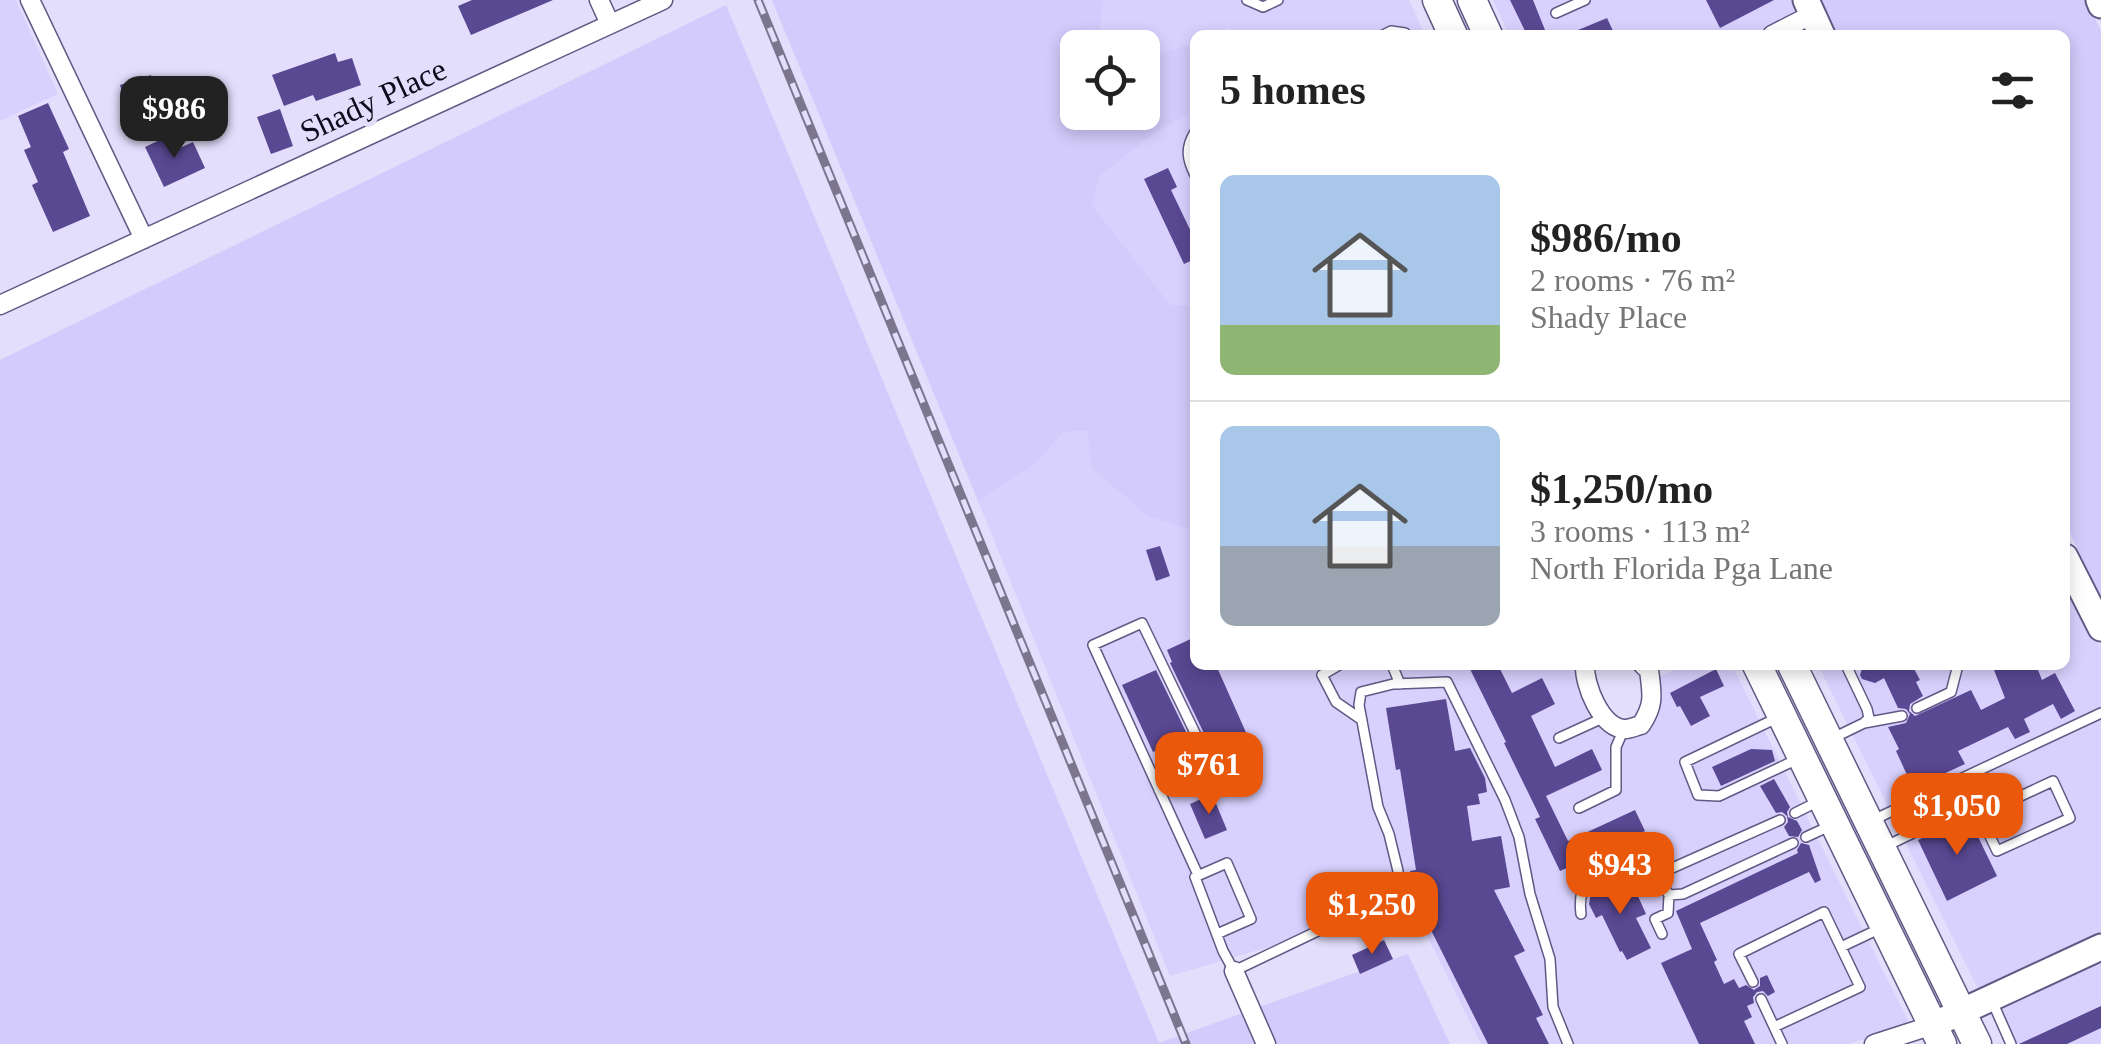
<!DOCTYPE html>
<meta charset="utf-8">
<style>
:root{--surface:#fff;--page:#f6f6f6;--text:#222;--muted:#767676;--line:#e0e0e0;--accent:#ea580c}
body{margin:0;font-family:"Times New Roman",serif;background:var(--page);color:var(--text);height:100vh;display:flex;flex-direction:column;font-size:38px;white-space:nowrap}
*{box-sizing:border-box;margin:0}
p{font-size:32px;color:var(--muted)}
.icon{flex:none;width:55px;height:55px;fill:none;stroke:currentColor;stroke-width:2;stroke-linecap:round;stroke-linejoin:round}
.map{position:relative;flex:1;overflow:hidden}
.details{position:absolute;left:1190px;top:30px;width:880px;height:640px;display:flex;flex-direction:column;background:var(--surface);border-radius:15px;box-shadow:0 5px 15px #0003}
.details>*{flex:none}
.fabs{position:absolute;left:1060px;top:30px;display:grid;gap:20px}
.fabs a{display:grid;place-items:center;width:100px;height:100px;border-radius:15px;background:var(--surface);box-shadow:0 5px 15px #0003;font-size:50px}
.price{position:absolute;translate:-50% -85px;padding:0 22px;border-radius:20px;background:var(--accent);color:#fff;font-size:32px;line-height:65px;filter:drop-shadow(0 2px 5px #0008)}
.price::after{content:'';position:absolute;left:50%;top:60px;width:30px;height:22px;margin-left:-15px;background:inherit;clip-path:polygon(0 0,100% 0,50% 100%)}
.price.current{background:#222;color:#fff}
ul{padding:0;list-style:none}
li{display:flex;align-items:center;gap:30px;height:250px;padding:0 30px}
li+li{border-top:2px solid var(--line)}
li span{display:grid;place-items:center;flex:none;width:280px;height:200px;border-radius:15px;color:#555}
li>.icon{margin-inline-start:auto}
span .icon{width:120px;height:120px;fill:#fffc;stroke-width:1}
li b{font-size:42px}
h2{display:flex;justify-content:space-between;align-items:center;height:120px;padding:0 30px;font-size:42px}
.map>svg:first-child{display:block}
</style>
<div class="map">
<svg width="2101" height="1044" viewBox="0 0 2101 1044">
<rect width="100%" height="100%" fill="#e3defc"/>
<!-- built -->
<path fill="#d8d1fe" d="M0,0H16L58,94L0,121Z
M1103,0H1409L1425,35H1237L1228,28L1210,35H1195V41L1143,61L1142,48L1109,47L1100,39Z
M1493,0H1792L1799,5L1801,10L1751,35H1509Z
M1195,110V306H1170L1092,205L1100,176L1153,134Z
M1088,431L1149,517L1195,531V665H1577L1578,690L1590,711L1606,731L1626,739L1643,734L1657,717L1660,695L1658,677L1684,665H1732L1909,1023L1849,1044H1481L1412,905L1170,976L978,501L1037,463L1063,432Z
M2065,576L2101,647V937L1980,993L1818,665H2065Z
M2101,957V1044H2005L1989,1009Z"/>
<!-- green -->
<path fill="#d2cbfb" d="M772,0H1103L1100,38L1109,47L1078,48V112H1142L1143,61L1195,41V110L1153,134L1100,176L1092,205L1170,305L1195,306V531L1149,517L1092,468L1087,431L1063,432L1037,463L978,501Z
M1815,0H2086L2101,31V599L2065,522V35H1836Z
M726,5L1159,1043L1408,954L1450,1044H0V360Z"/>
<!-- building -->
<path fill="#594892" d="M472,0H553L471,35L458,6Z
M1510,0H1533L1547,35H1527Z
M1706,0H1774L1720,28Z
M1607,18L1615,35H1566Z
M335,53L338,62L352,58L361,85L316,101L313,95L284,106L272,75Z
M151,75L159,100L128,110L120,85Z
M48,103L69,149L63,152L90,216L53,232L32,185L38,182L24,150L31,147L18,116Z
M280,109L293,146L271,154L257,117Z
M166,137L173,151L193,142L205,168L164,187L145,147Z
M1168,168L1177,187L1171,190L1195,240V259L1184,264L1144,179Z
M1160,546L1170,576L1156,581L1146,550Z
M1195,637V665H1216L1248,737L1213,752L1170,663L1172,662L1167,650Z
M1468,665H1498L1512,693L1542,678L1555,704L1531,716L1555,767L1592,749L1602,770L1546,796L1568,841L1635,810L1645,831L1603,851L1609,863L1591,868L1586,873L1580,862L1560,871L1535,819L1540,817L1504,743L1506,742Z
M1863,665H1912L1920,680L1916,682L1923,696L1910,704L1909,711L1915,716L1971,690L1981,710L2005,698L1992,665H2036L2042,680L2055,673L2075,711L2061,719L2053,704L2024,719L2030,732L2015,739L2008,727L1958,751L1965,764L1913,788L1896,751L1899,749L1888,727L1906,723L1910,714L1906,709L1898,708L1884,678L1875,683L1862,679L1860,675Z
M1716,669L1724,686L1700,697L1710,716L1691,726L1680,706L1677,707L1670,693Z
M1156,670L1188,736L1153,752L1122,685Z
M1446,699L1455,751L1470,748L1485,778L1487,792L1478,794L1480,804L1467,806L1472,841L1501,836L1510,887L1494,890L1525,951L1514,956L1543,1015L1536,1018L1549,1044H1488L1423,914L1419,888L1413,889L1410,871L1416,870L1400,769L1396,770L1386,708Z
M1751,749L1772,750L1775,761L1721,786L1712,767Z
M1774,779L1790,807L1787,812L1788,817L1797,821L1802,830L1798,837L1789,836L1784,827L1788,822L1787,816L1782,812L1776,813L1760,786Z
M1212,794L1227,830L1205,839L1190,804Z
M1968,816L1997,876L1947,901L1918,840Z
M1801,843L1809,845L1821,880L1815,883L1809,872L1700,923L1717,960L1714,962L1724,984L1734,979L1739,988L1746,985L1754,990L1760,986V978L1767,975L1775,992L1768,996L1763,991L1757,992L1753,997L1754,1003L1747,1006L1752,1017L1744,1021L1755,1044H1699L1661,963L1692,949L1676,911L1798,853L1797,850Z
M1617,879L1626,899L1637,894L1646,914L1636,918L1651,948L1627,960L1622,951L1620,952L1602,915L1596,918L1589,904L1591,893L1595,891L1593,888L1599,883Z
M1384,940L1393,959L1360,974L1352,955Z
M2101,1006V1028L2067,1044H2019Z"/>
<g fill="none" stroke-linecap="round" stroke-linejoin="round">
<defs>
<path id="lane" d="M1247,0L1263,7L1278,0
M1556,13L1585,0
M1383,35L1391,31L1405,33L1406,35
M1195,132C1185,148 1187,159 1195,175
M1339,665L1322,675L1336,702L1362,720
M1392,665L1400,684
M1917,708L1951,692L1958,665
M1779,717L1685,762L1698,795L1719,796L1800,758
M1864,723L1902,716
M1559,738L1605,717
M1831,739L1864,723L1869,718L1867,709L1846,665
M1159,790L1211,766L1142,623L1093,645L1198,875
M1579,808L1616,790V747L1624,729
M1795,813L1819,801
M1780,820L1670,869L1663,875L1662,883L1669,895L1683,894L1793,843
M1873,820L2101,713
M1806,837L1832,825
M1884,847L1969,806L1980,815L2053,781L2070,818L1997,851L1980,815
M1581,914C1574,860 1627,868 1663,875
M1217,934L1251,919L1227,863L1195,877L1223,951L1234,971L1389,897L1397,883L1398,871L1389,834L1378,807L1359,705L1361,692L1393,684L1447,682L1505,800L1519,837L1530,894L1550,959L1553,1007L1568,1044
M1662,934L1655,919L1668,913L1669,895
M1841,947L1879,929
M1753,982L1739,954L1824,912L1860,987L1774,1027
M1761,999L1782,1044
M1992,1001L2011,1044"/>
<path id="street" d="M30,0L144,239
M599,0L610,24
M1772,35L1813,14
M0,305L663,0
M1585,665C1584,685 1601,728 1625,729C1631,729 1636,726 1641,725C1655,704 1652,694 1649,670L1643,665
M1234,971L1266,1044
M1874,1044L1933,1025"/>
<path id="secondary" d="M1806,0L1822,35
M2099,0L2101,5
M2065,557L2101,628
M1933,1025L2101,947"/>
<path id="primary" d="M1437,0L1453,35
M1472,0L1488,35
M1757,665L1942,1044
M1792,665L1977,1044"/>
</defs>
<!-- lane casing -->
<use href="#lane" stroke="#615984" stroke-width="12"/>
<!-- street casing -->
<use href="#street" stroke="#615984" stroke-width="21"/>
<!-- secondary casing -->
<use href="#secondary" stroke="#615984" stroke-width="29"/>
<!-- primary casing -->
<use href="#primary" stroke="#615984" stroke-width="31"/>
<!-- lane -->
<use href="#lane" stroke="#fff" stroke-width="9"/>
<!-- street -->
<use href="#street" stroke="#fff" stroke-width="18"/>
<!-- secondary -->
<use href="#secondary" stroke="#fff" stroke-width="25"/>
<!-- primary -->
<use href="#primary" stroke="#fff" stroke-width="28"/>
<defs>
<path id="rail" d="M758,0L1186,1044"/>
</defs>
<!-- rail casing -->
<use href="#rail" stroke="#7b768e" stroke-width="9"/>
<!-- rail -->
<use href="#rail" stroke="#e3defc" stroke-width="5" stroke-dasharray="15" stroke-linecap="butt"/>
</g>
<g text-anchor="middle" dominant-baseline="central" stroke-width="10" stroke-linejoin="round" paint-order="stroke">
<!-- street labels -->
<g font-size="32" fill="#0e0a1b" stroke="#e3defc">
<text transform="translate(373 100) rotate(-25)">Shady Place</text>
</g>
</g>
</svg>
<div class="fabs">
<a><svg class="icon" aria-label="locate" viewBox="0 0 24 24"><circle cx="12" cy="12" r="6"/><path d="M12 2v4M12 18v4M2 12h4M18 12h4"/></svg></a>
</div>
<b class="price current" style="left:174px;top:161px">$986</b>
<b class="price" style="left:1209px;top:817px">$761</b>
<b class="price" style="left:1957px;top:858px">$1,050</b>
<b class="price" style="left:1620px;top:917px">$943</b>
<b class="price" style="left:1372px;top:957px">$1,250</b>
<section class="details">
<h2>5 homes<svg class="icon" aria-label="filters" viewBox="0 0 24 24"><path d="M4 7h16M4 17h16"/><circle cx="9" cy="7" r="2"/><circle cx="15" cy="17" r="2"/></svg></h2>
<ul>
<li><span style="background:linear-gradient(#a9c7e8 75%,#8fb573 0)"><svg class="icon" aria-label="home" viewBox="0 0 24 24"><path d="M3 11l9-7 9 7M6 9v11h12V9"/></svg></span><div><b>$986/mo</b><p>2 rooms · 76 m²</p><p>Shady Place</p></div></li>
<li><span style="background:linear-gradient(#a9c7e8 60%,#9aa5b1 0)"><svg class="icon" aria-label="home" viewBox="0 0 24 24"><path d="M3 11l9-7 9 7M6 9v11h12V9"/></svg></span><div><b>$1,250/mo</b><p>3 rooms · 113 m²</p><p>North Florida Pga Lane</p></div></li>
</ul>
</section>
</div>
